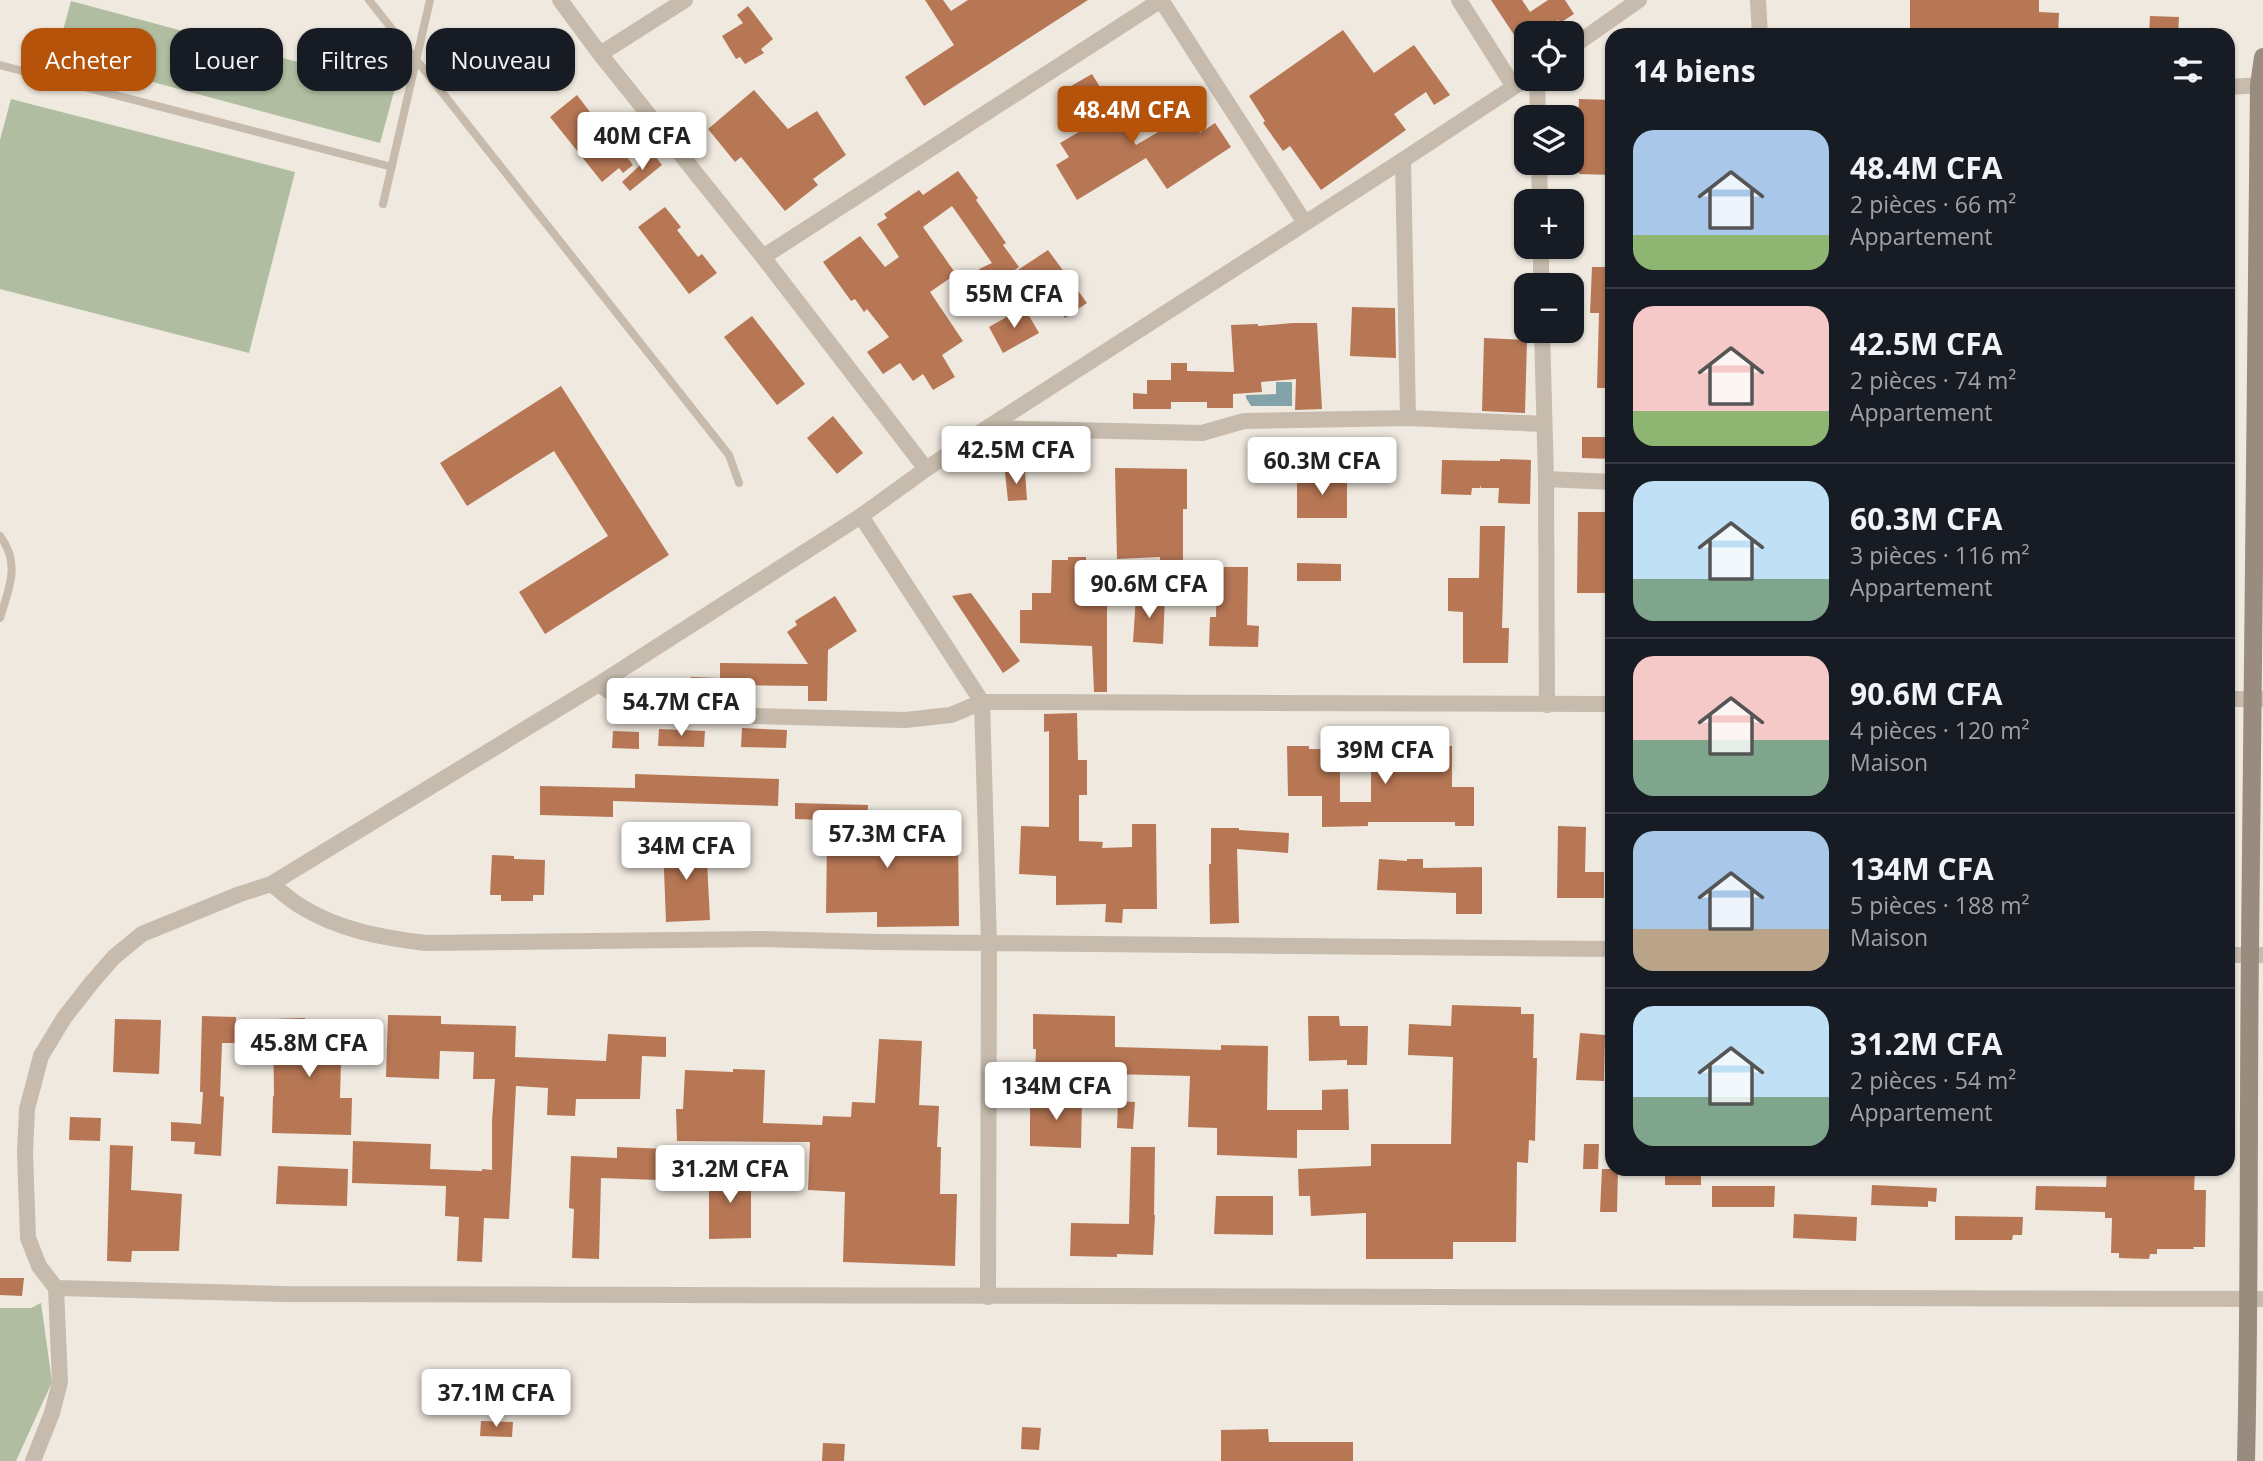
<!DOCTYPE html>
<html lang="fr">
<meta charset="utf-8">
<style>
:root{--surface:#171b24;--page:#242831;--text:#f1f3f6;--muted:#9ea1a6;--line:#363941;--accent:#b45309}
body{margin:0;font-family:"Open Sans",sans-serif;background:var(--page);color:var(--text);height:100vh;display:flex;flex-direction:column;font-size:26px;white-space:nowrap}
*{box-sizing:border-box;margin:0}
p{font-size:23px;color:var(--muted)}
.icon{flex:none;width:38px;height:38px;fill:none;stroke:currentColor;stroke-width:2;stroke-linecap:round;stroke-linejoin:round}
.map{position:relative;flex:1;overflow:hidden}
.details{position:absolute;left:1605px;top:28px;width:630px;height:1148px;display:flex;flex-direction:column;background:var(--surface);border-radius:21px;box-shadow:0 2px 5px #0004}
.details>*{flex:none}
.guide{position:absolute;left:21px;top:28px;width:665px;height:63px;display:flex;gap:14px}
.controls{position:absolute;left:1514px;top:21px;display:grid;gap:14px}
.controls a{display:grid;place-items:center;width:70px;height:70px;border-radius:14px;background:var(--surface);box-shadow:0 2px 5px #0004;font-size:35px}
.price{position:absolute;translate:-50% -60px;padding:0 16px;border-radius:7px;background:#fff;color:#222;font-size:23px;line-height:46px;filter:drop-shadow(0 2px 4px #0008)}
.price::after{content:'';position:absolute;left:50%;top:42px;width:21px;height:16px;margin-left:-10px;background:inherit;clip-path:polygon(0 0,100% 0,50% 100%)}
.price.active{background:var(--accent);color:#fff}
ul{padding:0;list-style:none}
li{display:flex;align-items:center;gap:21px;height:175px;padding:0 28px}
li+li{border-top:2px solid var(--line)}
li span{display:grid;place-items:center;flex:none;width:196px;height:140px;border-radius:21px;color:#555}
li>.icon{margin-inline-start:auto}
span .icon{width:84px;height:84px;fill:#fffc;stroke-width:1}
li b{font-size:30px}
h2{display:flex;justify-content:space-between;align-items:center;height:84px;padding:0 28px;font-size:30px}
.chip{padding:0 24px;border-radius:21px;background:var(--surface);box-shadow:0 2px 5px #0004;font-size:24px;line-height:63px}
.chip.active{background:var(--accent);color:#fff}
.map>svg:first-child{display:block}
</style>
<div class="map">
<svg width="2263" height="1461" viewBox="0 0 2263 1461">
<rect width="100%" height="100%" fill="#efe9df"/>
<!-- green -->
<path fill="#b0bda0" d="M71,1L395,88L380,143L56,56Z
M11,99L295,172L249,353L0,289V140Z
M41,1303L52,1382L16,1461H0V1308H31Z"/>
<!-- water -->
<path fill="#81a3a9" d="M1276,382H1292V406H1251L1246,398V395L1276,394Z"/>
<!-- building -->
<path fill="#b77755" d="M925,0H943L951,11L968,0H1088L924,106L905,77L954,45Z
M1491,0H1522L1530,12L1548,0H1565L1574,14L1560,23L1558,20L1538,33H1526V53Z
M1910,0H2039V12L2059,13L2058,35H1910Z
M748,6L773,39L761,49L764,53L745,64L740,57L736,59L722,36L743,23L737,15Z
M2150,16L2179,17L2178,35H2149Z
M1343,30L1374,73L1414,45L1450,95L1434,105L1426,92L1394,114L1406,130L1321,190L1290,146L1283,151L1263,123L1265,121L1249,96Z
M1092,74L1136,145L1189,114L1200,133L1215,123L1231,147L1167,189L1146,158L1077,200L1056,165L1069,157L1060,143L1094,123L1071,86Z
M754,90L788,129L817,111L846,155L813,179L818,185L785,211L741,157L735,162L708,129Z
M577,95L593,116L590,118L611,144L615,141L633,165L623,173L619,168L602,182L550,117Z
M1579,99L1612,100V175L1579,174L1581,122H1578Z
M653,153L662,165L630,191L622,182Z
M958,171L978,198L976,200L1006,243L1003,245L1019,267L991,286L979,269L992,263L952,206L923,227L956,274L930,292L963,341L942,355L955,377L933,390L923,374L913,381L900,363L883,374L867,352L889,337L867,309L864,312L855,299L851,301L823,262L860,236L885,267L899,257L877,224L887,218L884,214L919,190L923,195Z
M665,207L681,227L677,230L698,257L702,254L717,273L689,294L638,227Z
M1048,250L1087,303L1065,318L1043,287L1022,299L1009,276Z
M1592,267H1612V388H1597L1599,313H1590Z
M1024,307L1039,333L1003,353L989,327Z
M1352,307L1395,308L1396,358L1350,356Z
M752,316L805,384L777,405L724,337Z
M1293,323H1317L1322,409L1295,410L1296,379L1261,382L1262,392L1233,394V408H1207V402H1171V409H1133V393L1147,394V380H1171V363H1187V371L1234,372L1231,325L1258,324V326Z
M1484,338L1527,340L1525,413L1482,411Z
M561,386L669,555L545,634L519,592L608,536L554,451L467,506L440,463Z
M833,416L863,453L837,474L807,438Z
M1582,437H1612V459L1582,458Z
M1500,459L1531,460L1530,504L1498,503L1499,488H1481V485L1480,488H1472L1471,495L1441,494L1442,460L1500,461Z
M1115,468L1187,469V509H1183V560H1160V557L1117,559Z
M1025,471L1027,500L1008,501L1005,472Z
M1297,476H1347V518H1297Z
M1578,512H1607V593H1577Z
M1480,526H1505L1502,628H1509L1508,663H1463V612L1448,611V578H1479Z
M1068,557H1086V574H1107V692H1094L1092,646L1020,643V610H1032V593H1051L1052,560H1068Z
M1297,563L1341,564V581H1297Z
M1217,567H1248L1247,625L1259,626L1258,647L1209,646L1210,617H1216Z
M971,593L1020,661L1003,673L952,596Z
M835,596L857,631L828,650L827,701H808V686L720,685V663L808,664L787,632L797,625L795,621Z
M1136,596L1165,597L1163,644L1133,642Z
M691,677L718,678V698H690Z
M1077,713L1078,760H1087V795H1079V841L1103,842L1102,848L1132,847V824H1156L1157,909H1123L1122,923L1105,922L1106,904L1056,905V876L1019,874L1021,826L1049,827V731L1044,732V714Z
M742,728L787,730L786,748L741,747Z
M659,729L705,731L704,747L658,746Z
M613,731L639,732V749L612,748Z
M1287,746H1309V749H1340V802H1371V746H1452V787H1474V826H1455V822H1368V826L1322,827V796H1288Z
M635,774L779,779L778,806L613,801V817L540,815V786L635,788Z
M795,803L868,805L867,825H872V835L958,834L959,926L877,927V912L826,913L827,839H824L825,820L795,819Z
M1558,826L1586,827L1585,872H1604V898H1557Z
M1211,828H1239V830L1289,833L1288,853L1237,849L1239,923L1210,924L1209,864H1211Z
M706,842L710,920L666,922L663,844Z
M492,855L514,856V859L545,860L544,895H533V901H501V895H490Z
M1379,859L1407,861V859H1423V868L1482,867V914H1456V893L1377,890Z
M1452,1005L1521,1007V1014H1534L1533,1058H1537L1535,1141L1529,1140L1528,1163L1517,1162L1516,1242H1453V1259H1366V1213L1311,1216L1310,1196H1299L1298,1169L1371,1166V1144H1451L1453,1057L1408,1055L1409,1024L1451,1026Z
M1033,1014L1115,1016V1047L1221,1050V1045L1268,1046L1267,1110H1322V1090L1348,1089L1349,1130H1297V1158L1217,1155V1128L1188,1127L1190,1076L1035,1072L1036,1049H1033Z
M388,1015L441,1016V1024L516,1026L515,1057L606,1061L608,1034L666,1037V1057L642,1056L640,1099H576L575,1116L547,1115L548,1088L516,1086L509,1219L484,1218L482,1262L457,1261L459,1217L445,1216L446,1186L352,1183L353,1141L431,1144L430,1169L482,1171V1169L492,1170V1121L495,1079H473L474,1052L440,1051L439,1079L386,1077Z
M202,1016L236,1017L235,1043H222L220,1096L224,1097L221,1156L194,1154L195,1142L171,1141V1122L201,1124L203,1092H200Z
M1308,1016H1339L1340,1026H1368L1367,1065H1347V1060L1309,1061Z
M305,1018V1023H342L340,1098H352L351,1135L272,1133L273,1096H274L273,1019Z
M115,1019L161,1020L159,1074L113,1072Z
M1580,1033L1605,1035L1604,1081L1576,1080Z
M879,1039L922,1041L919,1105L939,1106L937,1147H941L940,1194H957L955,1266L843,1262L845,1192L808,1190L810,1142L677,1141L676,1109H683L685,1070L733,1072V1069L765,1070L763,1123L822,1125L823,1116L851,1117L852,1102L875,1103Z
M1035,1097L1082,1099L1081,1148L1030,1146V1098Z
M1118,1101L1135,1102L1133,1129L1117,1128Z
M70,1117L101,1118L100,1141L69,1140Z
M1584,1144H1599L1598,1169H1583Z
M110,1145L133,1146L131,1190L182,1194L179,1251H132L131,1262L107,1261Z
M617,1147L667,1149L666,1175H659V1180L601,1178L599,1259L572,1258L574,1209L569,1208L571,1156L617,1158Z
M1131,1147H1155L1154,1215H1155L1153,1255L1117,1254V1257L1070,1256L1071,1223L1129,1224Z
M278,1166L348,1169L347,1206L276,1204Z
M1602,1169H1618L1617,1212H1600Z
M1665,1169H1701V1185H1665Z
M2107,1169L2195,1170L2194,1190H2206L2205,1247H2193L2194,1249H2157V1254H2150L2149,1259L2119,1258V1253H2111L2112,1218H2105V1212L2035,1210L2036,1186L2106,1187Z
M751,1171V1238L709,1239V1172Z
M1872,1185L1937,1188L1936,1202L1928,1201V1207L1871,1205Z
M1712,1186H1775L1774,1207H1712Z
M1216,1196H1273V1235L1214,1234Z
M1794,1214L1857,1217L1856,1241L1793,1238Z
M1955,1216L2023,1217L2022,1235H2013L2012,1240H1955Z
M0,1278H24L22,1296L0,1295Z
M481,1421L513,1422L512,1437L480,1436Z
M1022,1427L1041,1428L1039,1450L1021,1449Z
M1268,1429L1269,1442H1353V1461H1221V1430Z
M823,1443L845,1444L844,1461H822Z"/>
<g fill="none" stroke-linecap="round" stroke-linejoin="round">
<!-- lane -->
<path stroke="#c6bbac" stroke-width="8" d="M369,0L729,455L739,483
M0,65L392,167
M383,204L430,0
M0,536C21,564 9,588 0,618"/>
<!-- street -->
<path stroke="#c6bbac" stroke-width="16" d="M560,0L600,54L763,257L926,469
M1161,0L1305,223
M1459,0L1514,87
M1758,0L1760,35
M1572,47L1639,0
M600,54L685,0
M1537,79L1538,117
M2228,87L2263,85
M1403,160L1408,418
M1539,163L1540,201
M1541,247V285
M763,257L1161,0
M1542,331L1546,479L1547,705
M987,428L1202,433L1244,421L1408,418L1544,424
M1546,479L1612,482
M861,516L982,702L989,944L988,1297
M599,684L628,705L672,714L905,720L951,715L982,702L1612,704
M2228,699H2263
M271,884C281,891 291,901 302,907C339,930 383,938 426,943L761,939L877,942L1612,949
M2228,955H2263
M56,1288L282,1294L2263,1299
M33,1461L52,1413L60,1382L56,1288L39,1266L28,1238L25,1153L27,1109L41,1056L64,1018L93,981L114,957L142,934L240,894L271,884L599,684L861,516L926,469L987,428L1403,160L1526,79"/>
<!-- secondary -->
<path stroke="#998b7d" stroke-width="18" d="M2246,1461C2250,1290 2248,1120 2250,949C2252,661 2257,373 2259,85L2263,57"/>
</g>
</svg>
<div class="controls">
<a><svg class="icon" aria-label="locate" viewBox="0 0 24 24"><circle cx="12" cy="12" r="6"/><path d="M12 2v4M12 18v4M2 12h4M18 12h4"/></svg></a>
<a><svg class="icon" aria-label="layers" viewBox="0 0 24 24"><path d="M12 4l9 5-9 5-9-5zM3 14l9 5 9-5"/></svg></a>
<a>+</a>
<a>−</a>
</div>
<b class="price active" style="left:1132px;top:146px">48.4M CFA</b>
<b class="price" style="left:642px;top:172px">40M CFA</b>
<b class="price" style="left:1014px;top:330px">55M CFA</b>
<b class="price" style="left:1016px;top:486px">42.5M CFA</b>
<b class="price" style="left:1322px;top:497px">60.3M CFA</b>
<b class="price" style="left:1149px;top:620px">90.6M CFA</b>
<b class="price" style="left:681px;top:738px">54.7M CFA</b>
<b class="price" style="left:1385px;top:786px">39M CFA</b>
<b class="price" style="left:887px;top:870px">57.3M CFA</b>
<b class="price" style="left:686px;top:882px">34M CFA</b>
<b class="price" style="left:309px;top:1079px">45.8M CFA</b>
<b class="price" style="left:1056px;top:1122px">134M CFA</b>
<b class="price" style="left:730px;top:1205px">31.2M CFA</b>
<b class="price" style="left:496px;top:1429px">37.1M CFA</b>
<div class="guide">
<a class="chip active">Acheter</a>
<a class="chip">Louer</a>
<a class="chip">Filtres</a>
<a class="chip">Nouveau</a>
</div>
<section class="details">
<h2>14 biens<svg class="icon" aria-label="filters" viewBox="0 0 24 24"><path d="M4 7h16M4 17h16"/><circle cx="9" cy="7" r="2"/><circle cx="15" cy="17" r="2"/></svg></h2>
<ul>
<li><span style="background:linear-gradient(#a9c7e8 75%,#8fb573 0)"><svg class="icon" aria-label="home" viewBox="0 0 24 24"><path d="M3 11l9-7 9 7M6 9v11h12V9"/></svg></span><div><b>48.4M CFA</b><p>2 pièces · 66 m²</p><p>Appartement</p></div></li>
<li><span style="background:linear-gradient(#f6c9c9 75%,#8fb573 0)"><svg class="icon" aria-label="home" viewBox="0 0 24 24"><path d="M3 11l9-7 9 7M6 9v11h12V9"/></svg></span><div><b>42.5M CFA</b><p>2 pièces · 74 m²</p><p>Appartement</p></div></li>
<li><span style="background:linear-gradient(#bfe0f5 70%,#7fa58c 0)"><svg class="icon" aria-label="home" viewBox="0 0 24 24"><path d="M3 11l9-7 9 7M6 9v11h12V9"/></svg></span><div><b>60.3M CFA</b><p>3 pièces · 116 m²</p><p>Appartement</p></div></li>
<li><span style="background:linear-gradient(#f6c9c9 60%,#7fa58c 0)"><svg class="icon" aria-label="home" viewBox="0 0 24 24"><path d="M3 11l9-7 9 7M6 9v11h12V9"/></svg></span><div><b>90.6M CFA</b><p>4 pièces · 120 m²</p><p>Maison</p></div></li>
<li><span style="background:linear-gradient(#a9c7e8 70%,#b9a48a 0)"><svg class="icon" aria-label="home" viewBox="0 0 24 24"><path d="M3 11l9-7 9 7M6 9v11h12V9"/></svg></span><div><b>134M CFA</b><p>5 pièces · 188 m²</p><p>Maison</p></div></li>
<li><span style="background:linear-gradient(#bfe0f5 65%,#7fa58c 0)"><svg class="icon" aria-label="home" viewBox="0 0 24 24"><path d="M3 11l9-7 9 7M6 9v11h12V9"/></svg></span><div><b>31.2M CFA</b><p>2 pièces · 54 m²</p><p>Appartement</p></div></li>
</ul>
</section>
</div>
